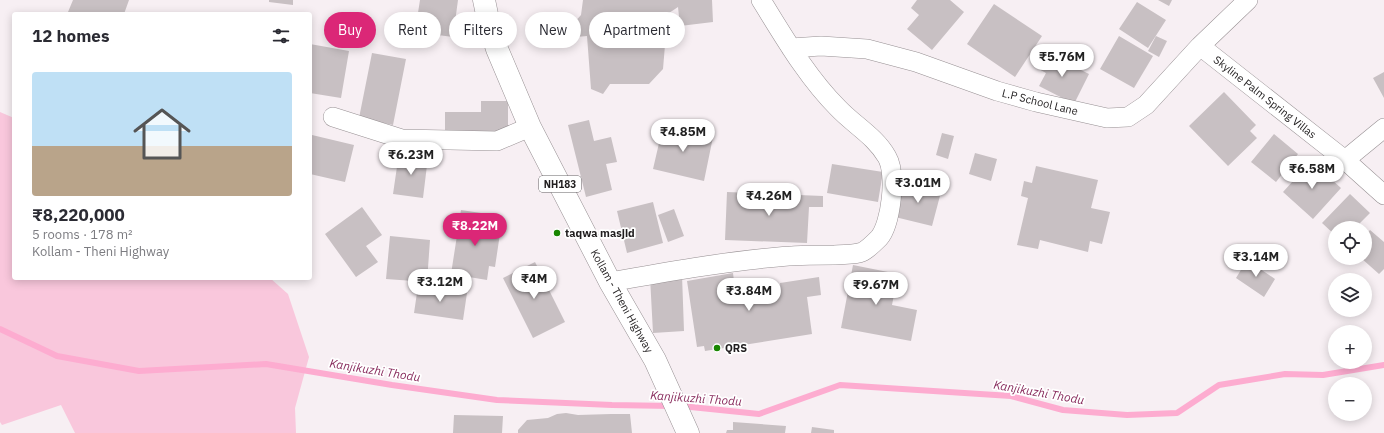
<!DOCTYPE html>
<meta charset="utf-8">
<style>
:root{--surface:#fff;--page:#f2f2f3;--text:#2b2b33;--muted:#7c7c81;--line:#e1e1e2;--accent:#db2777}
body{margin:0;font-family:"IBM Plex Sans",sans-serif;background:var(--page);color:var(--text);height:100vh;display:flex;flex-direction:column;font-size:15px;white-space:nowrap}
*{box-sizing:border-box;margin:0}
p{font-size:13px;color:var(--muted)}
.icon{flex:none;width:22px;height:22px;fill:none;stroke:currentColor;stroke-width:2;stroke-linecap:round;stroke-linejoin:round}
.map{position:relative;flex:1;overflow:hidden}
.sheet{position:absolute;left:12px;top:12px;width:300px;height:268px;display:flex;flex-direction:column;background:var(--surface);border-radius:4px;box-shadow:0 2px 10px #0003}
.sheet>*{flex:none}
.hud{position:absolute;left:324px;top:12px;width:380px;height:36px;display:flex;gap:8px}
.controls{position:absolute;left:1328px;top:221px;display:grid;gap:8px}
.controls a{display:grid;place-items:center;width:44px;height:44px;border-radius:50%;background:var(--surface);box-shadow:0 2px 10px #0003;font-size:20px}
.price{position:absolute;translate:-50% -34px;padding:0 9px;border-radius:14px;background:#fff;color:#222;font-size:13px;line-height:26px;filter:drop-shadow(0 1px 2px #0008)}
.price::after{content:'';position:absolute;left:50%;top:24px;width:12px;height:9px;margin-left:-6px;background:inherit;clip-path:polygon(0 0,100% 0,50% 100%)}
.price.on{background:var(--accent);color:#fff}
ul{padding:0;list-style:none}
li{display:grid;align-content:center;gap:8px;height:212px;padding:0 20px}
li+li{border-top:1px solid var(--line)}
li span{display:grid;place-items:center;height:124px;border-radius:4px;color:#555}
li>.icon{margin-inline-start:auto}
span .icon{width:72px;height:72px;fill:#fffc;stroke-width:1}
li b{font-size:17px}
h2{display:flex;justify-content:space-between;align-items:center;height:48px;padding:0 20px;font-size:17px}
.pill{padding:0 14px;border-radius:18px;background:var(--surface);box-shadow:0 2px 10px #0003;font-size:14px;line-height:36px}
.pill.on{background:var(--accent);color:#fff}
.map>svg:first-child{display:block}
</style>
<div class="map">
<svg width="1384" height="433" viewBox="0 0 1384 433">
<rect width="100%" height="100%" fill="#f7eff3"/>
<!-- green -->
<path fill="#f9c7dc" d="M0,112L14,118V278H270L288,294L309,357L295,408L296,433H75L61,405L2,425L0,422Z"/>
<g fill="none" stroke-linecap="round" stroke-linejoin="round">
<!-- stream -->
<path stroke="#fdacd0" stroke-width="6" d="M0,329L57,356L139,371L266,364L392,385L497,400L612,405L672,406
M681,406L759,414L840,385L1011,396L1063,410L1127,415L1177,413L1219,385L1285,374L1323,375L1384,365"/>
</g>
<!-- building -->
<path fill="#c8c0c3" d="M73,0H129L124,14H73L68,12Z
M269,0H293V5L269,2Z
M420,0H458L453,37L415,32Z
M583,0H712L713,22L680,26L678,7L657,21L658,46L665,45L663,69L649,84H610L603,94L591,89L587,36L576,37L572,25L581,15Z
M917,0H950L964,12L932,50L907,29L919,15L911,8Z
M1158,0H1172L1169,6Z
M1137,2L1166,20L1148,48L1119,29Z
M994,4L1042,36L1015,77L967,44Z
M1119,36L1153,56L1134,88L1100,69Z
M1156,36L1167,41L1159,57L1148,51Z
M310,44L349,51L341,98L310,93Z
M1045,52L1089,74L1074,104L1039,86L1046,73L1037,68Z
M372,53L406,59L393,125L359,118Z
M1384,72V98L1373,78Z
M1224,92L1256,125L1250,131L1257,138L1228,166L1189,126Z
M481,101H508V131H445V112H481Z
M589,120L594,141L611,137L617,162L606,164L612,190L586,197L568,125Z
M663,126L713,137L704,181L653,169Z
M942,133L954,136L948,159L936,155Z
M1274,134L1298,154L1276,182L1251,162Z
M312,135L354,145L345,182L310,174V142Z
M399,153L428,157L423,198L393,194Z
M975,153L997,159L991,181L969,174Z
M1311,161L1341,188L1313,219L1283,192Z
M832,164L883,172L878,202L827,193Z
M1036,166L1098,180L1091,208L1110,212L1102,244L1090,241L1088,252L1040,240L1038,249L1017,245L1028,198L1021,196L1024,181L1032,183Z
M903,183L941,192L932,226L895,217Z
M727,192L823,196V207H809L807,243L725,240Z
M1350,194L1370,213L1355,228H1335V235L1322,223Z
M653,202L663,243L627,253L617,211Z
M362,207L382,235L366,246L378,262L356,277L325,234Z
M674,209L684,236L668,242L658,215Z
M461,210L481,213L479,224L501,227L495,267L489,266L487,280L451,274Z
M1370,230L1384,242V269L1379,274L1361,258H1365V235Z
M390,236L430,240L427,282L386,279Z
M1247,260L1275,279L1264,297L1236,278Z
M535,262L565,322L533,338L503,278Z
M853,265L898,274L892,305L917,310L911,341L841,328Z
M733,273L735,290L756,287L757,297L781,293L780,283L819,277L821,295L807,297L812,334L705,351L704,346L697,347L687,281Z
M682,275L684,331L653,333L650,277Z
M418,286L467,293L463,320L414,313Z
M566,413L578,415L611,414H630L632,433H518V430L527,420L548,418L557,414Z
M454,415L503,416L502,433H453Z
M733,422L786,426L785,433H726L727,430H733Z
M812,427L834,430V433H811Z"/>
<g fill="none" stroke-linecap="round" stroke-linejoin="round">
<defs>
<path id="minor" d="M1200,46L1345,160L1384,195
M791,48L821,46L867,49L916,62L997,91L1036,102L1107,118L1128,117L1146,105L1200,46L1248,0
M333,117L402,139L497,141L530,127
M1345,160L1384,128
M610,282C666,272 722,262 778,257C797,255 816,255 835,255C844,254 855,255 862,252C867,250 875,242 879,238C891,224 897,174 887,157C875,136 854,125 838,108C807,77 784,37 761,0"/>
<path id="trunk" d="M484,0L489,24L497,49L530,127L610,282L655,360L688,433"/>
</defs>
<!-- minor casing -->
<use href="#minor" stroke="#979093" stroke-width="20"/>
<!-- trunk casing -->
<use href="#trunk" stroke="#979093" stroke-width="23"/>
<!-- minor -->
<use href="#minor" stroke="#fff" stroke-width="19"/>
<!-- trunk -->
<use href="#trunk" stroke="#fff" stroke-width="22"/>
</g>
<!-- markers -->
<g fill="#188600" stroke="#fff" stroke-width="1.5">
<circle cx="557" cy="233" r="4"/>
<circle cx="717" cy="348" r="4"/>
</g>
<g text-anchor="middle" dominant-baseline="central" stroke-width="3.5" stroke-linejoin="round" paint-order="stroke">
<!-- shield labels -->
<rect fill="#fff" stroke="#636162" stroke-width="1" x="539" y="176" width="42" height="16" rx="3"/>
<g font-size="10" font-weight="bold" fill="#201d1e">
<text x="560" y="184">NH183</text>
</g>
<!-- street labels -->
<g font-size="11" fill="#201d1e" stroke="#fff">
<text transform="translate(1265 97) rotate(38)">Skyline Palm Spring Villas</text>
<text transform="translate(1040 102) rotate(14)">L.P School Lane</text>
<text transform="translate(622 301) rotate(61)">Kollam - Theni Highway</text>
</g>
<!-- poi labels -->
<g font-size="11" font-weight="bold" fill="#201d1e" stroke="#fff" text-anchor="start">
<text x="565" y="233">taqwa masjid</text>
<text x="725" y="348">QRS</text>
</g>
<!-- water labels -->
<g font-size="12" font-style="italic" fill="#892d5e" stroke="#fff">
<text transform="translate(375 370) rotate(9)">Kanjikuzhi Thodu</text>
<text transform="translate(1039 392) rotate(10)">Kanjikuzhi Thodu</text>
<text transform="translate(696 398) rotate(4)">Kanjikuzhi Thodu</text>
</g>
</g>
</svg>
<div class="controls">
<a><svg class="icon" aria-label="locate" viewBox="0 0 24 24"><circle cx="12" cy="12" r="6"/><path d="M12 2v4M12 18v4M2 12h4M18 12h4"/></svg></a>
<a><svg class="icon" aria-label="layers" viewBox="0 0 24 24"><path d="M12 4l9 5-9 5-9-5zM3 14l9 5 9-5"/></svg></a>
<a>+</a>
<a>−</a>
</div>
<b class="price" style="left:1062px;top:78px">₹5.76M</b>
<b class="price" style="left:683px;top:153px">₹4.85M</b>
<b class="price" style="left:411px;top:176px">₹6.23M</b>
<b class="price" style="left:1312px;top:190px">₹6.58M</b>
<b class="price" style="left:918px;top:204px">₹3.01M</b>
<b class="price" style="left:769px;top:217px">₹4.26M</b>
<b class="price on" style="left:475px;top:247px">₹8.22M</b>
<b class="price" style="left:1256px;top:278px">₹3.14M</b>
<b class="price" style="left:534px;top:300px">₹4M</b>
<b class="price" style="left:440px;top:303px">₹3.12M</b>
<b class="price" style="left:876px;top:306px">₹9.67M</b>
<b class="price" style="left:749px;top:312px">₹3.84M</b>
<div class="hud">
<a class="pill on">Buy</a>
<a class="pill">Rent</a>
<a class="pill">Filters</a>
<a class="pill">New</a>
<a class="pill">Apartment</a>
</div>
<section class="sheet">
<h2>12 homes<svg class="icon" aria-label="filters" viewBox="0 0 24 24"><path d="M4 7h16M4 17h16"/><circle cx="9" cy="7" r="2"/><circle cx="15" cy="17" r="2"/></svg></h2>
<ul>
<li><span style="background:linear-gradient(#bfe0f5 60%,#b9a48a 0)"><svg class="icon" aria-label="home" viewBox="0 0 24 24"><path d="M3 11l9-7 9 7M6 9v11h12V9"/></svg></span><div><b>₹8,220,000</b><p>5 rooms · 178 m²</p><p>Kollam - Theni Highway</p></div></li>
</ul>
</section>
</div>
